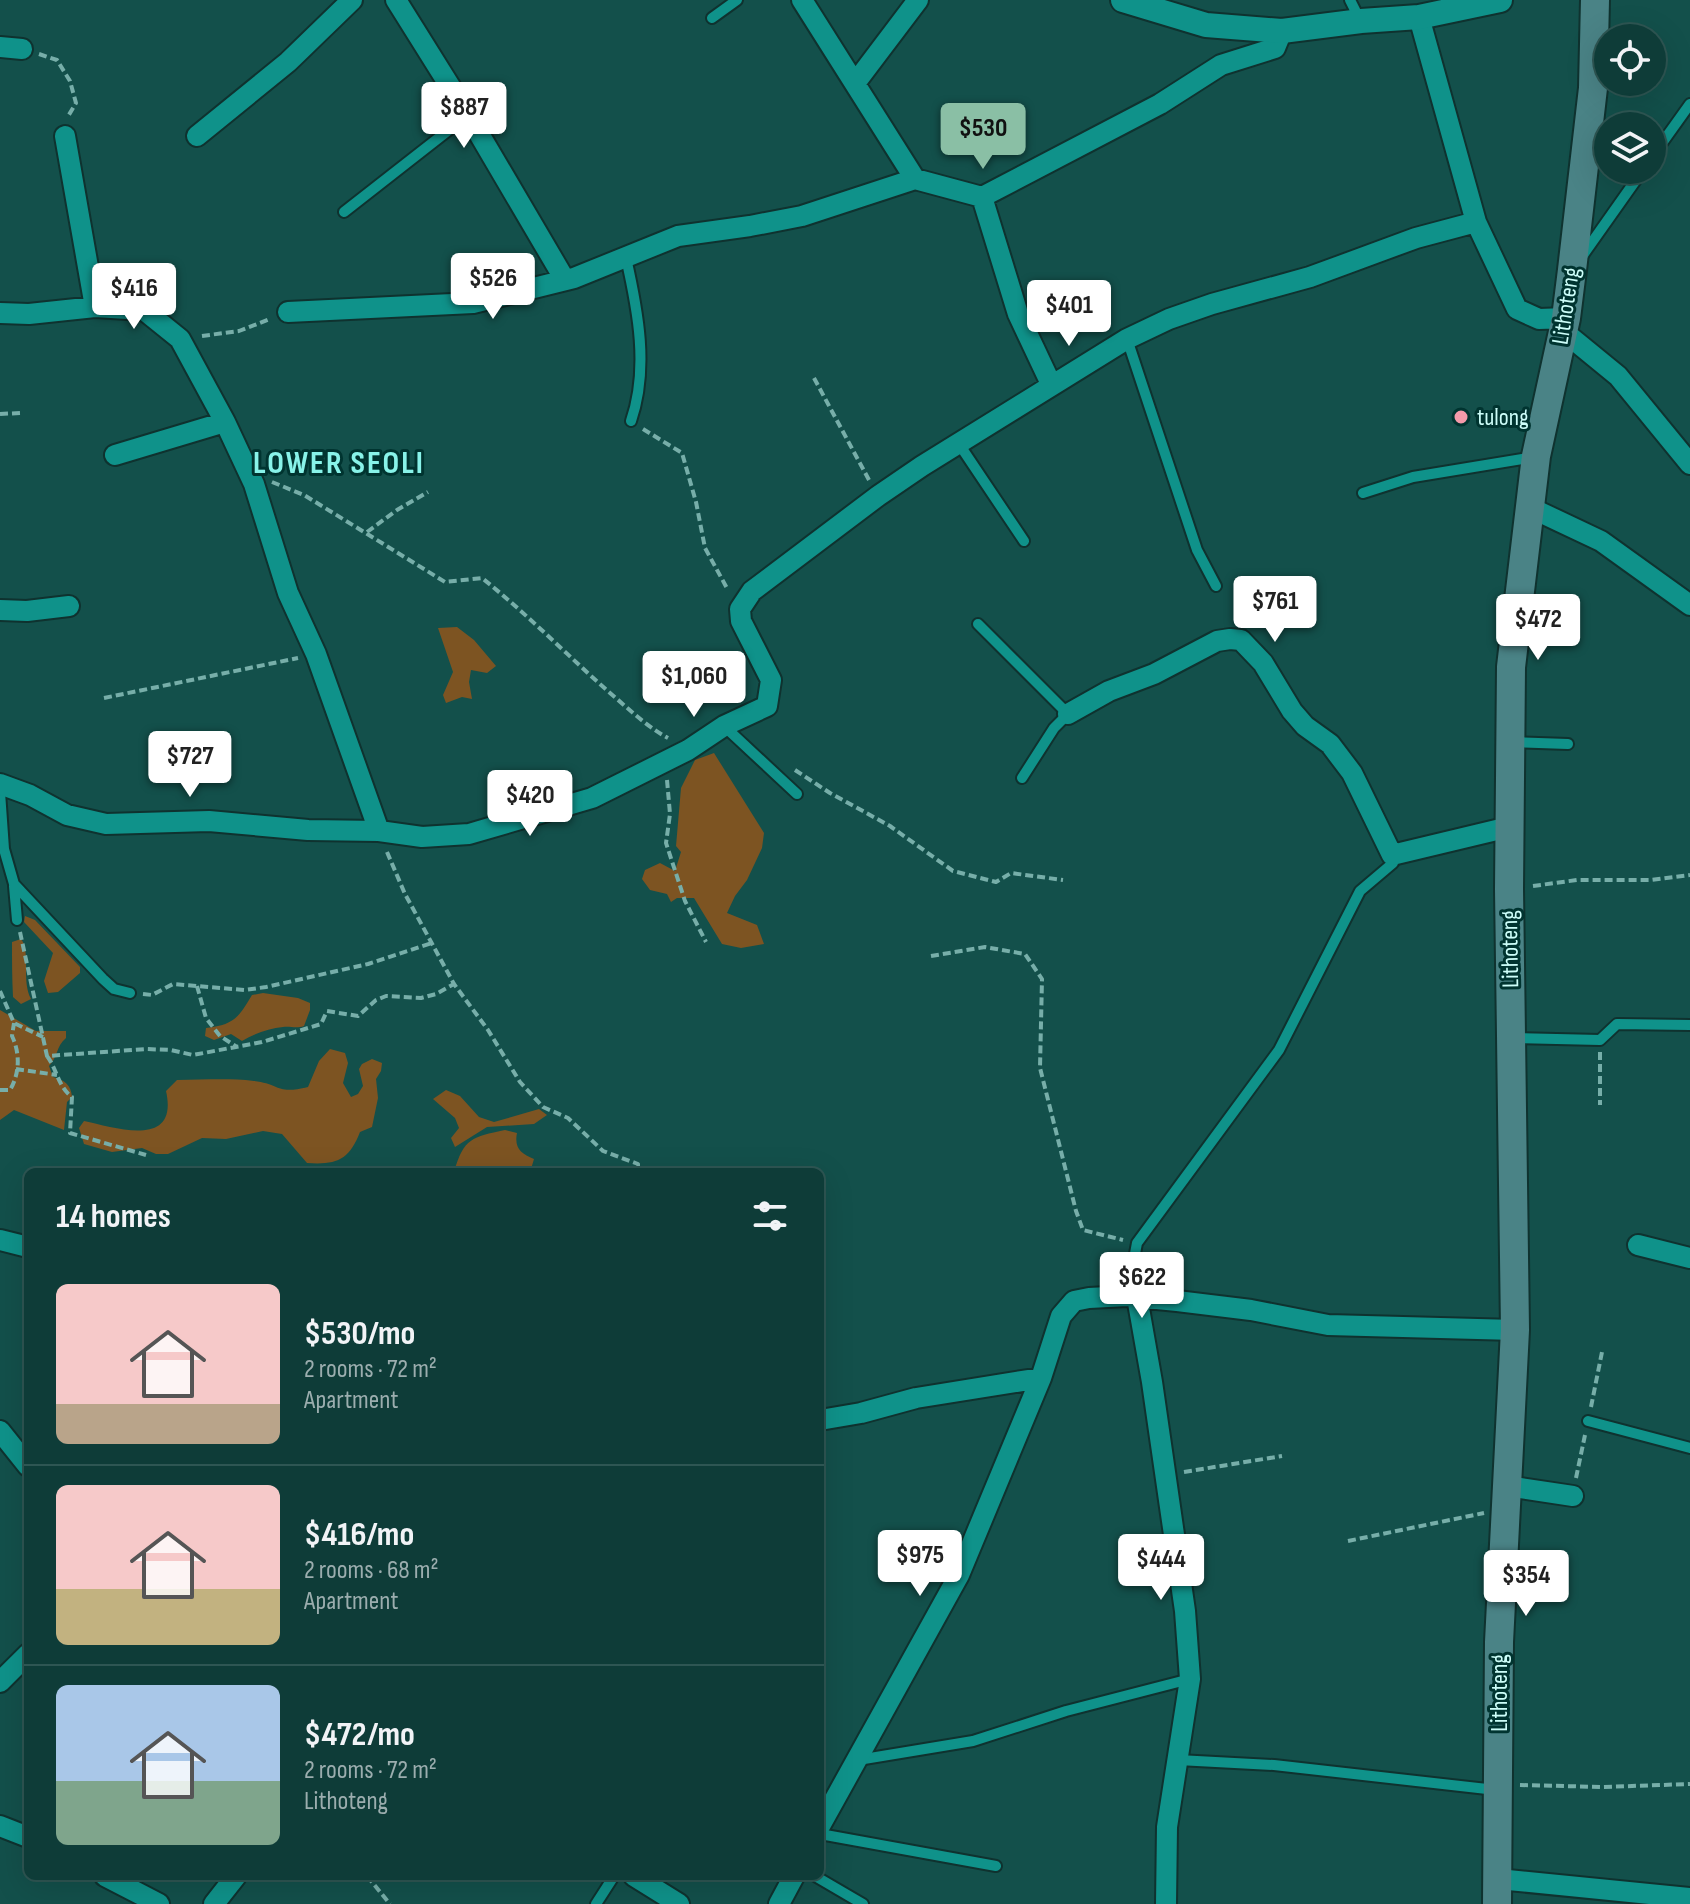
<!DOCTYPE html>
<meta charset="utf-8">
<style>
:root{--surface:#0e3c38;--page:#174340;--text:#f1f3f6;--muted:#9badae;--line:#2e5653;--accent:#8abfa5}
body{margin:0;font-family:"Sofia Sans Condensed",sans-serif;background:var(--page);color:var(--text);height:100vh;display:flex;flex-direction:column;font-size:30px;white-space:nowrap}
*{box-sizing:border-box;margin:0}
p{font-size:26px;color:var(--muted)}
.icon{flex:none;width:44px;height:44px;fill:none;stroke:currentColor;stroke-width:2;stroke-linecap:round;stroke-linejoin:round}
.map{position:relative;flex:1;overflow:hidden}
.panel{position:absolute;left:24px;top:1168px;width:800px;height:712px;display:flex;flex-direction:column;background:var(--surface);border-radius:12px;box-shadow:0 8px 32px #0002,0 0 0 2px var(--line)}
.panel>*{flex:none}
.controls{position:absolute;left:1594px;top:24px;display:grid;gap:16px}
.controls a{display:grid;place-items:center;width:72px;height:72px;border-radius:50%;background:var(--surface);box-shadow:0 8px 32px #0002,0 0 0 2px var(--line);font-size:40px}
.price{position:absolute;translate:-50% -68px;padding:0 18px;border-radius:8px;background:#fff;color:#222;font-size:26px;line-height:52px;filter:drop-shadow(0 2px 4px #0008)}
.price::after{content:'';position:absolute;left:50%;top:48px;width:24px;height:18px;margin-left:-12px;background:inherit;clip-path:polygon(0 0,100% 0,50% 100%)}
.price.on{background:var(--accent);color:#111}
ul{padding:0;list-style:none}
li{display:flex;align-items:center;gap:24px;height:200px;padding:0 32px}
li+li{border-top:2px solid var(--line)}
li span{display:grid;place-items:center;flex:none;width:224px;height:160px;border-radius:12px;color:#555}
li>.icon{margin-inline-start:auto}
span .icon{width:96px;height:96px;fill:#fffc;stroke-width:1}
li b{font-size:34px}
h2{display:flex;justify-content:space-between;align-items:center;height:96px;padding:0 32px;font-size:34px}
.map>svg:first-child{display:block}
</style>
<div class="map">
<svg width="1690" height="1904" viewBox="0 0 1690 1904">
<rect width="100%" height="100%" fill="#13504b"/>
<!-- green -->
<path fill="#7d5422" d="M457,627L474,640L496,666L487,673L471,670L469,682L472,699L462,697L446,703L443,695L453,672L438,628Z
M714,753L764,833L762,848L747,880L735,896L727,913L757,925L764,944L741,948L722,944L694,898H677L671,902L667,894L650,890L642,879L645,870L660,863L675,871L681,852L676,846L681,788L695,760Z
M25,916L35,920L80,967V973L58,992L48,993L44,981L53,953L24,922Z
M21,939C31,951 21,981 31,999L21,1004L13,997C12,979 12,960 12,942Z
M263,993L298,998L310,1003V1010L304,1026C296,1029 291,1026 283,1027C269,1028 254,1034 242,1041L231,1034L214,1040L205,1036L206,1028C234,1025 239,1017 252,995Z
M0,1010L36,1031H66V1038C56,1046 58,1057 49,1066L53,1077C65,1080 71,1085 72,1097L67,1102L64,1130L14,1110L0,1120Z
M330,1049L345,1053L348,1063L343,1083L351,1097L358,1094L363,1086L359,1069L362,1064L372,1059L382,1063L381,1071L376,1079L378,1098L372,1127L360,1132C349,1160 337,1165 307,1163L282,1134L263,1131L226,1139L202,1138L168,1154H156L142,1148L112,1152L84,1144L79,1128L84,1121C116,1128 179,1149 166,1091L177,1080C203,1080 228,1078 254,1081C281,1084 276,1095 308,1087L319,1061Z
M446,1090L460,1096L479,1117L494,1122L539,1109L547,1115L534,1124L487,1127L455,1147L451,1138L459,1128L455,1118L433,1099Z
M505,1130L517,1133C514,1148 521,1154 534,1159L531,1169L525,1172H454C464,1138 472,1137 505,1130Z"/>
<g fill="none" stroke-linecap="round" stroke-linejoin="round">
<defs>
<path id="service" d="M1350,0L1360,20
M712,18L737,0
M1652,157L1690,104
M344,212L468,115
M1583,255L1643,170
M626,258C638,311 649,369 631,421
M1127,339L1197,550L1216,586
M959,444L1024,541
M1363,493L1413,477L1534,457
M978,624L1068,714L1054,728L1022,778
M724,726L797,794
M1512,742L1568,744
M0,792L4,849L14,884L103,979L114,989L130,993
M14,886L17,920
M1513,1038L1600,1040L1617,1024L1690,1025
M1127,1296L1137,1243L1279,1050L1360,891L1393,863L1392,855
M1588,1421L1690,1448
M858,1760L973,1741L1066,1711L1190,1679
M1178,1760L1274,1765L1496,1790
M820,1834L996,1866
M815,1876L863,1904
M596,1904L614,1876"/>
<path id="minor" d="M396,0L468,115L565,280
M802,0L915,179
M1419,17L1476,222L1517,309L1539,319L1566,318
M0,47L22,49
M856,82L918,0
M65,136L95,307
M197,136L288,62L352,0
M982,197L1018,314L1051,384
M288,312L473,303L574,278L678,236L750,226L802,216L915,179L982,197L1160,104L1221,65L1275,48L1282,31
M0,313L29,314L95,307L144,310L180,339L225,422L254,484L288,593L316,654L379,831
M1563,331L1618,376L1690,464
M115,455L225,422
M1529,507L1601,541L1690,605
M0,610L27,611L69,606
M1068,714L1109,691L1154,674L1217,641L1230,639L1241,640L1263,663L1292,711L1305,726L1330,744L1352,773L1392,855L1509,827
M0,784L30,795L67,815L106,824L209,821L308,830L379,831L422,837L469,834L592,798L688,750L724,726L767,706L771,680L741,621L740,609L752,591L878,496L922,466L1127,339L1169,319L1212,304L1310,277L1416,238L1476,222
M0,1240L28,1247
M1638,1245L1690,1258
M1137,1297L1152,1382L1185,1611L1190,1679L1167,1827L1166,1904
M820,1420L861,1413L916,1398L1041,1378L1061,1316L1074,1301L1089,1298L1127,1296L1177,1301L1251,1310L1328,1325L1515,1330
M0,1431L28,1466
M1507,1486L1573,1496
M0,1682L28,1654
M0,1826L28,1837
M820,1826L959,1575L1041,1378
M105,1876L159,1904
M634,1876L679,1904
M1498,1879L1690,1898
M214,1904L236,1876
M779,1904L794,1876"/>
<path id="tertiary" d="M1123,0L1206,25L1282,31L1361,21L1419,17L1500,0"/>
<path id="secondary" d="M1497,1904L1499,1642L1515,1330L1509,889L1511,667L1536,456L1566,318L1572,270L1593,88L1595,0"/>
</defs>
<!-- service casing -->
<use href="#service" stroke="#0f322f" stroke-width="14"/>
<!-- minor casing -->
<use href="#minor" stroke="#0f322f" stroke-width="24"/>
<!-- tertiary casing -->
<use href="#tertiary" stroke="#0f322f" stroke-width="28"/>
<!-- secondary casing -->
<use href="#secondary" stroke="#0f322f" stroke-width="32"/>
<!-- path -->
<path stroke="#77aea9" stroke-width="4" stroke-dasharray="8 4" stroke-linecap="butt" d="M39,54L57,60L70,81L76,103L67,118
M202,336L239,331L270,319
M814,378L869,480
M0,414L20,413
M643,429L682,453L696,502L705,548L728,590
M272,482L304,495L445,582L482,578C527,614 567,655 610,693C629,709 646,726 668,738
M367,532L397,510L428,492
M104,698L298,658
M795,770L830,793L890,826L953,871L996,882L1011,873L1063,880
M667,780L670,814L666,843L685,901L706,942
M387,852L405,894L454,984L488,1030L520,1082L543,1107L568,1118L603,1151L638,1164V1172
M1533,886L1577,880H1651L1690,875
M20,932L47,1056L146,1049L171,1050L193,1055L262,1042L321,1024L327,1011L358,1016L376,1000L386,996L421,998L436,994L454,984
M931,956L985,947L1025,954L1042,979L1040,1068L1076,1211L1083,1230L1123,1240
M197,986L206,1018L220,1036L237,1047
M0,991L14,1023L43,1037
M143,994L152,995L173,984L245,990L266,987L368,964L432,943
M1600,1052V1105
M47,1056C57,1069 58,1087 72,1097L70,1133L146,1155
M16,1069L57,1075
M0,1090H10C20,1073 20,1053 12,1036L14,1023
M1591,1407L1602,1352
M1184,1472L1282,1456
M1576,1478L1585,1435
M1348,1541L1484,1513
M1520,1785L1603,1787L1690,1784
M367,1876L390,1904"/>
<!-- service -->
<use href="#service" stroke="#0f928a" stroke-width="10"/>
<!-- minor -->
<use href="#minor" stroke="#0f928a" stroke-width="20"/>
<!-- tertiary -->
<use href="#tertiary" stroke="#0f928a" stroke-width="24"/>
<!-- secondary -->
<use href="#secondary" stroke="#4a8386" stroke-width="28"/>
</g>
<!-- markers -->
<circle fill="#f39aaa" stroke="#003430" stroke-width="3" cx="1461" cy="417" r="8"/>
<g text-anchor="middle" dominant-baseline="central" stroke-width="6" stroke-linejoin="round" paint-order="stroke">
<!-- street labels -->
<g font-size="24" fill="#cdfef9" stroke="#003430">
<text transform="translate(1566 306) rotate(-81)">Lithoteng</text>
<text transform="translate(1510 949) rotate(-91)">Lithoteng</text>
<text transform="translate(1499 1693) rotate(-90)">Lithoteng</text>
</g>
<!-- poi labels -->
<g font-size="24" fill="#cdfef9" stroke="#003430" text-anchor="start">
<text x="1477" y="417">tulong</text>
</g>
<!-- district labels -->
<g font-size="32" font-weight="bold" letter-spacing="2" fill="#88f3e9" stroke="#003430">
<text x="339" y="463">LOWER SEOLI</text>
</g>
</g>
</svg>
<div class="controls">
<a><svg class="icon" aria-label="locate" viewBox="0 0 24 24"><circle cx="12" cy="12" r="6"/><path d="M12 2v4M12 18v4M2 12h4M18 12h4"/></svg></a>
<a><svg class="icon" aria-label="layers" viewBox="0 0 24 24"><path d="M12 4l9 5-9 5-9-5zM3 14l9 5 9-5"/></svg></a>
</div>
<b class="price" style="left:464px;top:150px">$887</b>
<b class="price on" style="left:983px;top:171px">$530</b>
<b class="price" style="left:493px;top:321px">$526</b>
<b class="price" style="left:134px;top:331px">$416</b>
<b class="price" style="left:1069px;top:348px">$401</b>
<b class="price" style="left:1275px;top:644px">$761</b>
<b class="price" style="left:1538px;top:662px">$472</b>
<b class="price" style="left:694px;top:719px">$1,060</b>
<b class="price" style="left:190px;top:799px">$727</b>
<b class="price" style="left:530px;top:838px">$420</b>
<b class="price" style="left:1142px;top:1320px">$622</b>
<b class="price" style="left:920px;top:1598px">$975</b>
<b class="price" style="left:1161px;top:1602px">$444</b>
<b class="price" style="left:1526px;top:1618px">$354</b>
<section class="panel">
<h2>14 homes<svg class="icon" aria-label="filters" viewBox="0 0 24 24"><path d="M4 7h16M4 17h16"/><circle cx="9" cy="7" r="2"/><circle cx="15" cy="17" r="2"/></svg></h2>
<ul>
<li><span style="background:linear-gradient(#f6c9c9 75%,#b9a48a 0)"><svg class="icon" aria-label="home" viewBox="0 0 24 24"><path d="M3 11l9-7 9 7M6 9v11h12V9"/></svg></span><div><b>$530/mo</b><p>2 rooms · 72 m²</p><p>Apartment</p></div></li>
<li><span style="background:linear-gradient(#f6c9c9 65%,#c2b280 0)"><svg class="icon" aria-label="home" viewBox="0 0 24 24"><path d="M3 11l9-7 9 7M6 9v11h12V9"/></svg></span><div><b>$416/mo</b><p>2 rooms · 68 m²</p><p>Apartment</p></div></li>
<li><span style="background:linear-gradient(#a9c7e8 60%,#7fa58c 0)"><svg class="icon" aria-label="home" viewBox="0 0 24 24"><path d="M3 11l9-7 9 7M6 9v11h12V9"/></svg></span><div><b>$472/mo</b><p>2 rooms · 72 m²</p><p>Lithoteng</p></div></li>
</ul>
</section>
</div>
